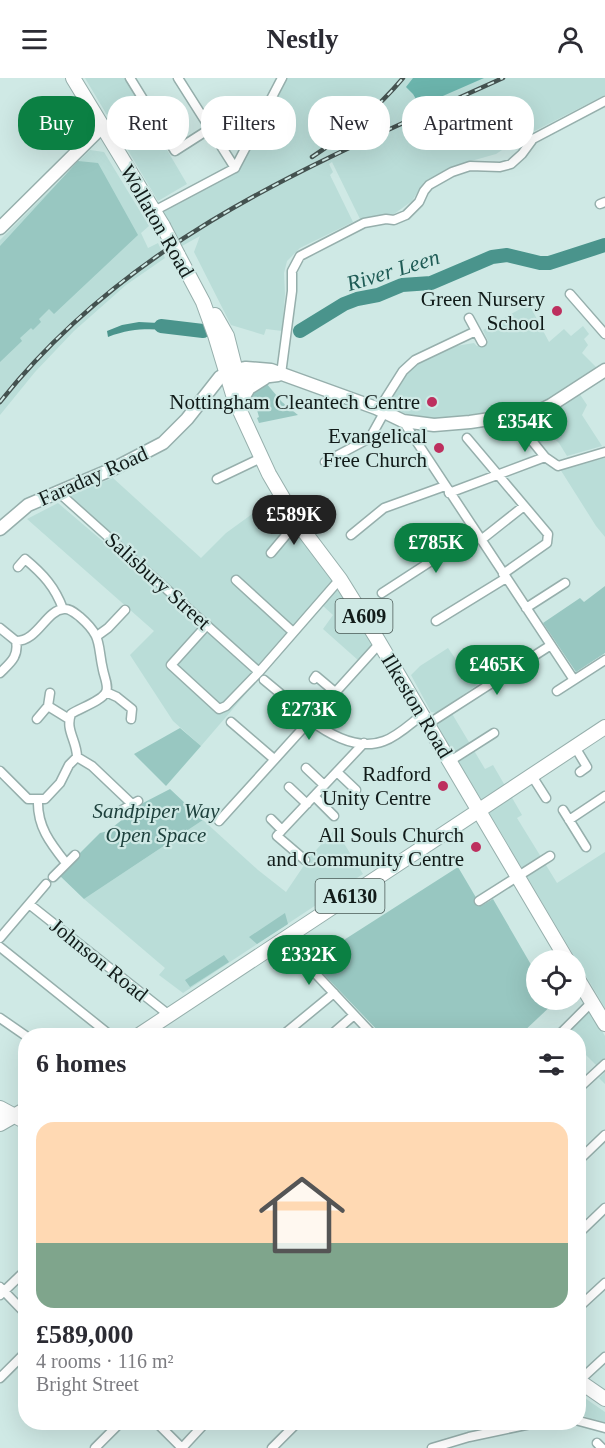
<!DOCTYPE html>
<meta charset="utf-8">
<style>
:root{--surface:#fff;--page:#f2f2f3;--text:#2b2b33;--muted:#7c7c81;--line:#e1e1e2;--accent:#0b8043}
body{margin:0;font-family:Georgia,serif;background:var(--page);color:var(--text);height:100vh;display:flex;flex-direction:column;font-size:22px;white-space:nowrap}
*{box-sizing:border-box;margin:0}
p{font-size:20px;color:var(--muted)}
.icon{flex:none;width:33px;height:33px;fill:none;stroke:currentColor;stroke-width:2;stroke-linecap:round;stroke-linejoin:round}
.map{position:relative;flex:1;overflow:hidden}
.details{position:absolute;left:18px;top:950px;width:568px;height:402px;display:flex;flex-direction:column;background:var(--surface);border-radius:24px;box-shadow:0 6px 24px #0002}
.details>*{flex:none}
.top-card{position:absolute;left:18px;top:18px;width:570px;height:54px;display:flex;gap:12px}
.fabs{position:absolute;left:526px;top:872px;display:grid;gap:12px}
.fabs a{display:grid;place-items:center;width:60px;height:60px;border-radius:50%;background:var(--surface);box-shadow:0 6px 24px #0002;font-size:30px}
.price{position:absolute;translate:-50% -51px;padding:0 14px;border-radius:21px;background:var(--accent);color:#fff;font-size:20px;line-height:39px;filter:drop-shadow(0 2px 3px #0008)}
.price::after{content:'';position:absolute;left:50%;top:36px;width:18px;height:14px;margin-left:-9px;background:inherit;clip-path:polygon(0 0,100% 0,50% 100%)}
.price.active{background:#222;color:#fff}
ul{padding:0;list-style:none}
li{display:grid;align-content:center;gap:12px;height:318px;padding:0 18px}
li+li{border-top:2px solid var(--line)}
li span{display:grid;place-items:center;height:186px;border-radius:18px;color:#555}
li>.icon{margin-inline-start:auto}
span .icon{width:108px;height:108px;fill:#fffc;stroke-width:1}
li b{font-size:26px}
h2{display:flex;justify-content:space-between;align-items:center;height:72px;padding:0 18px;font-size:26px}
.chip{padding:0 21px;border-radius:24px;background:var(--surface);box-shadow:0 6px 24px #0002;font-size:21px;line-height:54px}
.chip.active{background:var(--accent);color:#fff}
header{display:flex;justify-content:space-between;align-items:center;height:78px;padding:0 18px;background:var(--surface);font-size:27px;font-weight:700}
.map>svg:first-child{display:block}
</style>
<header><svg class="icon" aria-label="menu" viewBox="0 0 24 24"><path d="M4 6h16M4 12h16M4 18h16"/></svg>Nestly<svg class="icon" aria-label="person" viewBox="0 0 24 24"><circle cx="12" cy="8" r="4"/><path d="M4 21q1-7 8-7t8 7"/></svg></header>
<div class="map">
<svg width="605" height="1370" viewBox="0 0 605 1370">
<rect width="100%" height="100%" fill="#cfe9e5"/>
<!-- built -->
<path fill="#baddd8" d="M85,0H125L187,106L158,123Z
M287,0H605V17L519,61L496,76L464,85L424,104L412,123L394,136L360,141L332,84L329,86L333,94L330,97L353,144L300,170L287,183L284,195L285,216L282,253L266,251L264,257L231,247L194,174L200,158L182,168L163,134L240,91Z
M90,72L104,74L149,148L141,155L148,170L158,165L165,180L126,207L74,253L35,294L0,337V162Z
M529,226L549,264L564,251L571,258L583,248L589,256L584,261L588,267L582,275L598,291L575,309L587,327L582,337L602,368L567,378L559,365L551,358L538,367L518,344L513,331L439,341L421,340L391,331L392,319L402,301L419,285L456,268L474,265L477,268L488,263L483,252Z
M605,380V459L596,448L560,391Z
M113,400L201,480L226,455L273,421L346,518L374,566L359,583L323,551L333,537L322,527L201,668L173,643L130,577L154,553L27,441L58,425L201,547L206,541L69,417Z
M448,570L457,583L471,575L487,600L437,635L431,634L411,597L420,588Z
M451,634L485,691L493,687L522,737L517,740L557,805L605,774V930L435,644Z
M203,742L258,792L286,814L309,780L335,751L363,796L183,915L159,897L165,890L84,821Z
M590,932L605,958V1006L599,1000L604,995L581,972L585,968L579,962V957H574L569,952Z
M579,1316L605,1334V1349L579,1335Z"/>
<!-- green -->
<path fill="#98c7c1" d="M78,83L98,85L138,157L54,236L49,231L39,241L41,244L33,252L31,250L20,260L22,263L0,284V168Z
M266,305L282,324L298,337L259,345L257,340L259,339L257,332L254,333C247,316 252,315 266,305Z
M605,508V575L576,594L543,545L580,520L584,524Z
M180,650L201,668L166,708L134,676Z
M170,711L203,742L84,821L58,796L79,780L78,777L100,755L108,753L143,725Z
M458,789L481,828L493,821L537,897V921H555L556,923L520,957H382L311,883Z
M285,835L288,846L257,866L249,859Z
M224,877L229,884L190,909L185,902Z"/>
<!-- forest -->
<path fill="#6bb4ac" d="M413,0H484L420,28L413,16L406,9Z"/>
<!-- water -->
<path fill="#4a948c" d="M139,244L178,246L179,253C152,251 135,249 108,259L107,253L122,247Z"/>
<g fill="none" stroke-linecap="round" stroke-linejoin="round">
<!-- river -->
<path stroke="#4a948c" stroke-width="14" d="M161,248L203,253
M300,253L344,226L357,221L378,217L402,207L431,205L492,179L507,177L540,185H549L605,167"/>
<defs>
<path id="street" d="M130,0L175,73L211,50
M178,0L235,90
M600,126L605,124
M154,133L235,90L282,0
M570,216L605,256
M469,240L482,264
M281,296L292,213V193L300,178L364,145L386,141L394,142L406,137L419,124L424,113L429,107L452,94L470,88L500,89L511,86L522,76L533,61L605,23
M379,331L403,293L415,282L476,253
M512,338L545,379L558,388L605,374
M403,343L574,602
M467,360L548,456L547,465L503,496
M325,384L370,360L385,333
M217,401L261,380
M57,413L259,594
M449,415L545,379
M351,457L384,430L445,408
M481,462L524,428
M271,475L297,444
M18,489L25,481C43,496 55,509 63,531
M236,502L293,554
M382,515L476,454
M526,530L565,505
M436,543L506,500
M207,547L171,587L219,631L226,628L259,594L340,501
M0,550L16,563C38,563 46,532 64,531C70,530 76,536 80,539C103,559 97,566 103,592C104,598 109,608 106,614C102,623 80,630 71,636C65,652 77,663 77,679L69,687L60,705L45,721H28L0,693
M97,558L108,550L125,532
M0,595C10,585 19,579 16,563
M314,601L316,598L335,614
M264,602L311,641
M557,613L605,582
M106,614L117,619L132,631L131,641
M48,628L69,641
M37,641L48,628L50,615
M310,642C330,657 358,673 384,663C398,658 410,646 422,637
M231,644L274,681
M428,646L551,567
M575,669L587,689L580,694
M77,679L92,688L132,726
M450,683L494,655
M306,690L324,707
M337,694L356,712
M532,698L546,720
M289,709L307,726
M314,718L334,738
M38,722C37,748 50,765 66,785
M122,732L138,723
M563,732L586,769
M271,741L282,752L277,758L305,782
M569,742L605,718
M219,743L380,565
M282,752L364,665
M53,799L75,777
M479,823L550,778
M29,826L164,933L167,938
M0,860L46,806
M284,862L373,957
M0,869L110,957
M0,940L26,958
M283,957L334,915
M331,957L354,937
M559,957L592,924
M579,1010L605,986
M579,1082L605,1057
M579,1155L605,1130
M0,1209L26,1236
M0,1217L26,1192
M579,1229L605,1205
M0,1300L26,1274
M579,1303L605,1279
M579,1343L605,1350
M156,1344L182,1370L206,1344
M597,1365L602,1370
M95,1370L121,1344
M272,1370L298,1344
M432,1370L469,1359L540,1344"/>
<path id="secondary" d="M0,150L102,49
M231,306L246,301L278,297
M243,320L249,310L265,300
M0,451L28,427L115,390L163,365L187,341L220,299L235,292L246,290L271,292L376,330L403,343L434,347L470,344L537,334L551,327L605,292"/>
<path id="primary" d="M73,0L163,148
M178,177L203,224L215,257L234,320L269,396L297,444L340,501L376,559L567,882
M215,237L227,258L240,309
M576,898L605,946
M139,957L605,649
M0,1030L26,1044
M0,1046L26,1031
M579,1303L605,1321"/>
</defs>
<!-- street casing -->
<use href="#street" stroke="#96afac" stroke-width="11"/>
<!-- secondary casing -->
<use href="#secondary" stroke="#96afac" stroke-width="15"/>
<!-- primary casing -->
<use href="#primary" stroke="#96afac" stroke-width="16"/>
<!-- street -->
<use href="#street" stroke="#fff" stroke-width="8"/>
<!-- secondary -->
<use href="#secondary" stroke="#fff" stroke-width="12"/>
<!-- primary -->
<use href="#primary" stroke="#fff" stroke-width="14"/>
<defs>
<path id="rail" d="M312,79C347,56 376,32 403,0
M0,324C133,157 315,85 503,0"/>
</defs>
<!-- rail casing -->
<use href="#rail" stroke="#445250" stroke-width="4.5"/>
<!-- rail -->
<use href="#rail" stroke="#cfe9e5" stroke-width="2" stroke-dasharray="7" stroke-linecap="butt"/>
<defs>
<path id="primary-bridge" d="M163,148L178,177"/>
</defs>
<!-- primary-bridge casing -->
<use href="#primary-bridge" stroke="#96afac" stroke-width="16" stroke-linecap="butt"/>
<!-- primary-bridge -->
<use href="#primary-bridge" stroke="#fff" stroke-width="14"/>
</g>
<!-- markers -->
<g fill="#bd2f5e" stroke="#cfe9e5" stroke-width="2">
<circle cx="557" cy="233" r="6"/>
<circle cx="432" cy="324" r="6"/>
<circle cx="439" cy="370" r="6"/>
<circle cx="443" cy="708" r="6"/>
<circle cx="476" cy="769" r="6"/>
</g>
<g text-anchor="middle" dominant-baseline="central" stroke-width="4.5" stroke-linejoin="round" paint-order="stroke">
<!-- shield labels -->
<g fill="#cfe9e5" stroke="#4a5956" stroke-width="1.5">
<rect x="335.5" y="521" width="57" height="34" rx="4.5"/>
<rect x="315.5" y="801" width="69" height="34" rx="4.5"/>
</g>
<g font-size="20" font-weight="bold" fill="#111b19">
<text x="364" y="538">A609</text>
<text x="350" y="818">A6130</text>
</g>
<!-- street labels -->
<g font-size="21" fill="#111b19" stroke="#cfe9e5">
<text transform="translate(157 143) rotate(60)">Wollaton Road</text>
<text transform="translate(93 398) rotate(-24)">Faraday Road</text>
<text transform="translate(158 503) rotate(42)">Salisbury Street</text>
<text transform="translate(417 628) rotate(59)">Ilkeston Road</text>
<text transform="translate(99 882) rotate(39)">Johnson Road</text>
</g>
<!-- poi labels -->
<g font-size="21" fill="#111b19" stroke="#cfe9e5" text-anchor="end">
<text x="545" y="221">Green Nursery<tspan x="545" dy="24">School</tspan></text>
<text x="420" y="324">Nottingham Cleantech Centre</text>
<text x="427" y="358">Evangelical<tspan x="427" dy="24">Free Church</tspan></text>
<text x="431" y="696">Radford<tspan x="431" dy="24">Unity Centre</tspan></text>
<text x="464" y="757">All Souls Church<tspan x="464" dy="24">and Community Centre</tspan></text>
</g>
<!-- park labels -->
<g font-size="21" font-style="italic" fill="#1c3f3b" stroke="#cfe9e5">
<text x="156" y="733">Sandpiper Way<tspan x="156" dy="24">Open Space</tspan></text>
</g>
<!-- water labels -->
<g font-size="22" font-style="italic" fill="#1e5b55" stroke="#cfe9e5">
<text transform="translate(393 192) rotate(-17)">River Leen</text>
</g>
</g>
</svg>
<div class="fabs">
<a><svg class="icon" aria-label="locate" viewBox="0 0 24 24"><circle cx="12" cy="12" r="6"/><path d="M12 2v4M12 18v4M2 12h4M18 12h4"/></svg></a>
</div>
<b class="price" style="left:525px;top:375px">£354K</b>
<b class="price active" style="left:294px;top:468px">£589K</b>
<b class="price" style="left:436px;top:496px">£785K</b>
<b class="price" style="left:497px;top:618px">£465K</b>
<b class="price" style="left:309px;top:663px">£273K</b>
<b class="price" style="left:309px;top:908px">£332K</b>
<div class="top-card">
<a class="chip active">Buy</a>
<a class="chip">Rent</a>
<a class="chip">Filters</a>
<a class="chip">New</a>
<a class="chip">Apartment</a>
</div>
<section class="details">
<h2>6 homes<svg class="icon" aria-label="filters" viewBox="0 0 24 24"><path d="M4 7h16M4 17h16"/><circle cx="9" cy="7" r="2"/><circle cx="15" cy="17" r="2"/></svg></h2>
<ul>
<li><span style="background:linear-gradient(#ffd9b3 65%,#7fa58c 0)"><svg class="icon" aria-label="home" viewBox="0 0 24 24"><path d="M3 11l9-7 9 7M6 9v11h12V9"/></svg></span><div><b>£589,000</b><p>4 rooms · 116 m²</p><p>Bright Street</p></div></li>
</ul>
</section>
</div>
